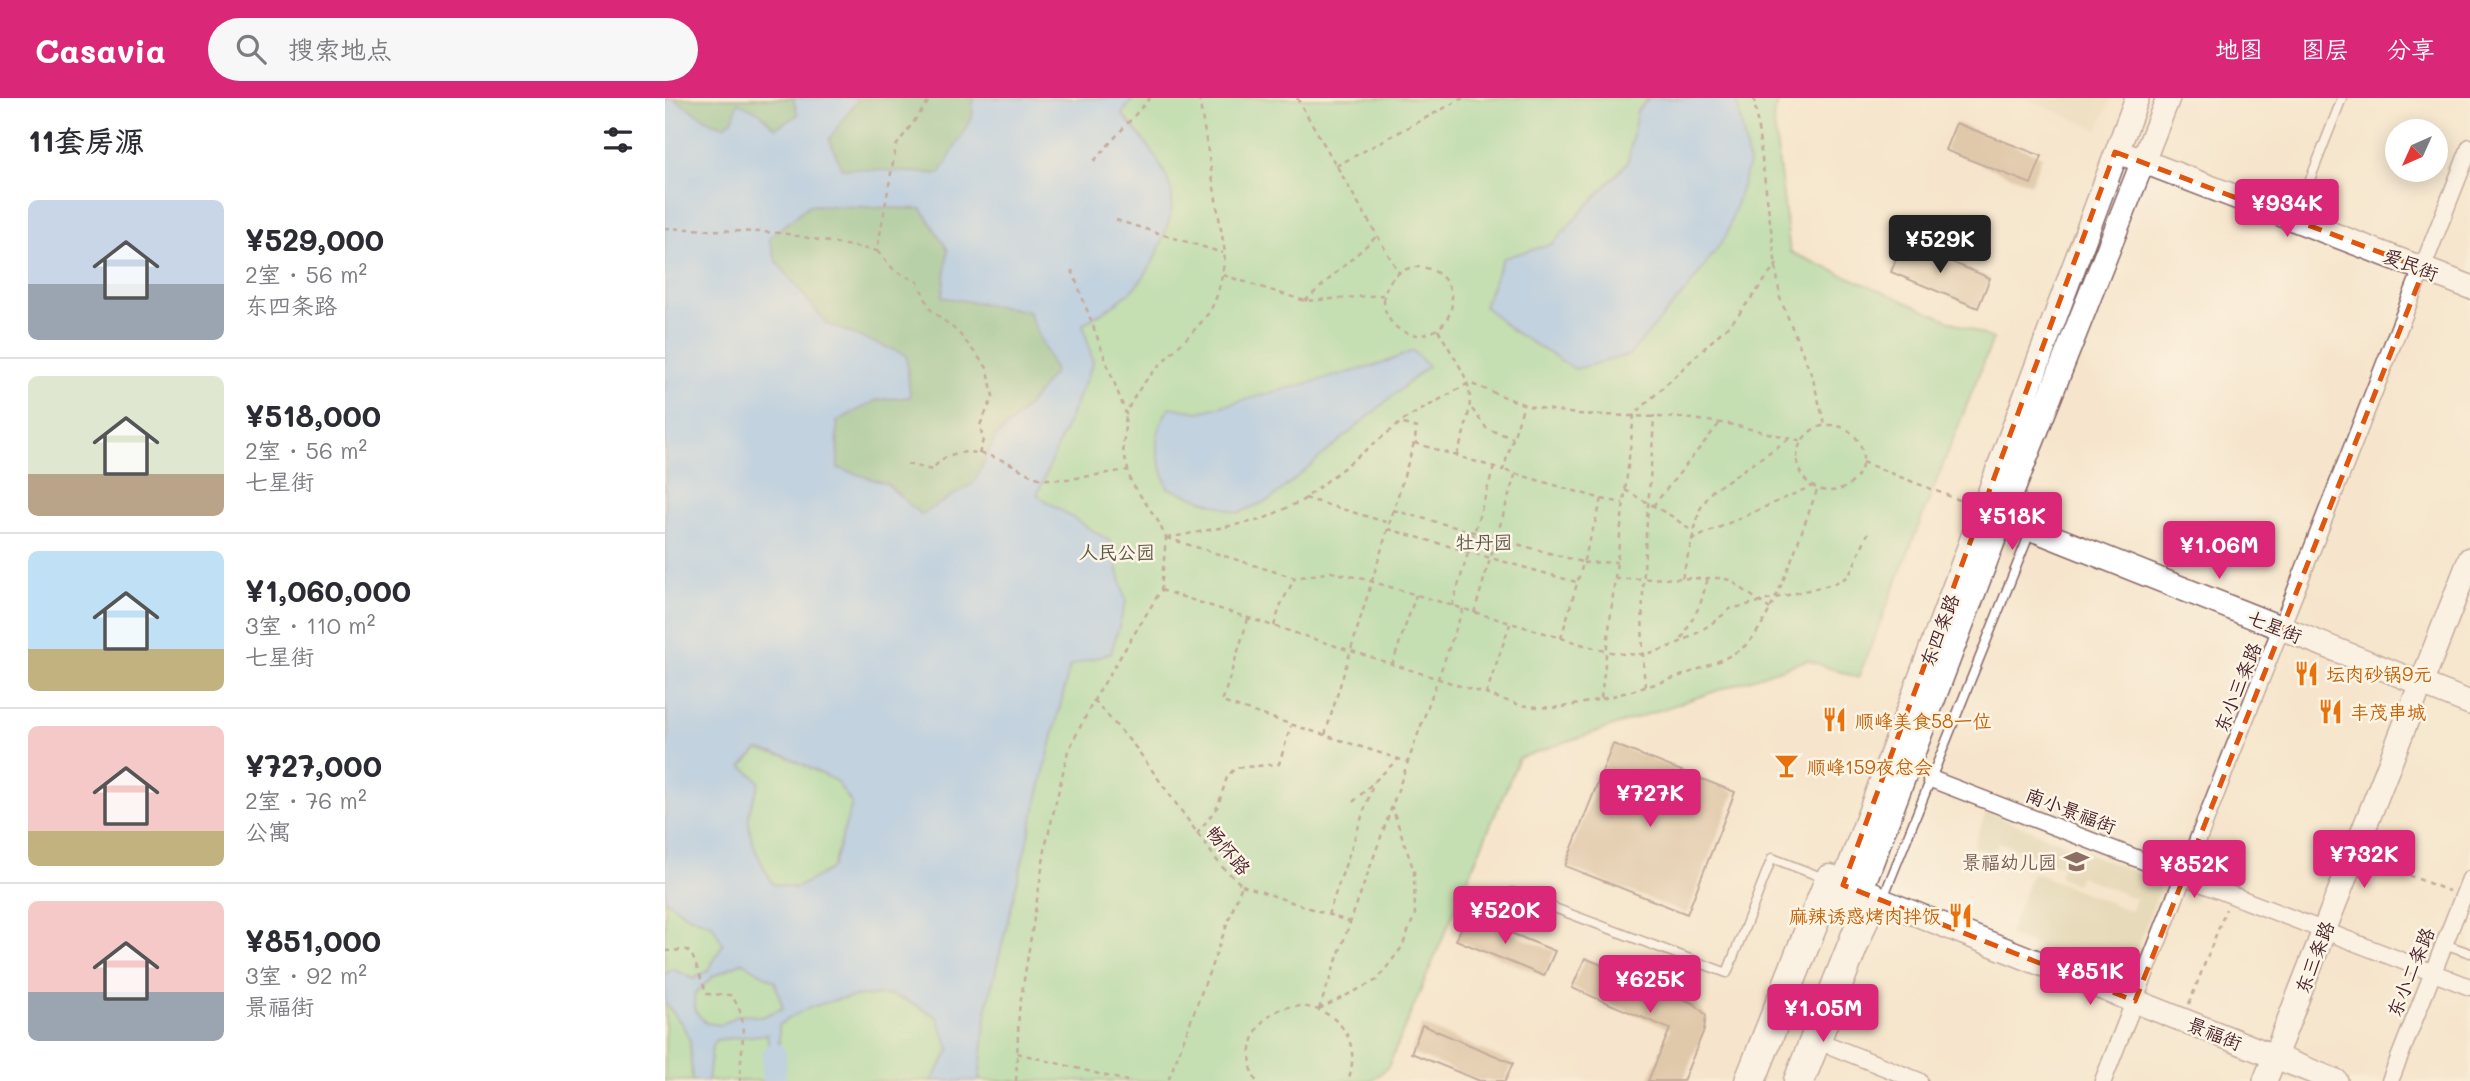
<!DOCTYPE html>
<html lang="zh">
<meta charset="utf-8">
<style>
:root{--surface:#fff;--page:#f7f7f7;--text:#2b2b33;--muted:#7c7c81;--line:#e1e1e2;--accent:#db2777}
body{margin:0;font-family:Mali,"LXGW WenKai TC",sans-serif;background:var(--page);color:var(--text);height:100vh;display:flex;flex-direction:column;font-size:26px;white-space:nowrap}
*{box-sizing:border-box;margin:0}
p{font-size:23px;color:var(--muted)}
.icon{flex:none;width:38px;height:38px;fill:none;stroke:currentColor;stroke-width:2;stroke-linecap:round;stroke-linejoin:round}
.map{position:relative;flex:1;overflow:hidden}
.sheet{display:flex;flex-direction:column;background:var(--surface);width:665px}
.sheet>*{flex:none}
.needle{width:46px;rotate:225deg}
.controls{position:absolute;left:1720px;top:21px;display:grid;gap:14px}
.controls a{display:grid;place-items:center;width:63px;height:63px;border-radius:50%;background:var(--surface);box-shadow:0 4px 18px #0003;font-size:35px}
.price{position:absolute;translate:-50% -60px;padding:0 16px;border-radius:7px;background:var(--accent);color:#fff;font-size:23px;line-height:46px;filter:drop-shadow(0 2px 4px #0008)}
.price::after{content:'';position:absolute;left:50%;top:42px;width:21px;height:16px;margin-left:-10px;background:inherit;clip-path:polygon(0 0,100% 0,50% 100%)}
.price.on{background:#222;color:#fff}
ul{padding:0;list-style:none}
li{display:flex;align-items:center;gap:21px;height:175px;padding:0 28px}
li+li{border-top:2px solid var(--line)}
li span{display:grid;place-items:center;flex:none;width:196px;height:140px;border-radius:10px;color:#555}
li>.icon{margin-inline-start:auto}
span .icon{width:84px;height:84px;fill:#fffc;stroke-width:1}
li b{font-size:30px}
h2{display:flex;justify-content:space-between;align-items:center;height:84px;padding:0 28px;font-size:30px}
header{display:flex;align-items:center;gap:42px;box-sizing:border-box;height:98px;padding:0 35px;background:var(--accent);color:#fff}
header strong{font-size:33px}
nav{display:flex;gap:38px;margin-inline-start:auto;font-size:24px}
.search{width:490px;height:63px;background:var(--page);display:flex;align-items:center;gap:18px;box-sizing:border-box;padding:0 24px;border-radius:38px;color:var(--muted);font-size:26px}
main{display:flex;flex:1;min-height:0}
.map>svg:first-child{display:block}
</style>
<header>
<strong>Casavia</strong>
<div class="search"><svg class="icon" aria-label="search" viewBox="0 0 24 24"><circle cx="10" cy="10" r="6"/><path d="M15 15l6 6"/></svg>搜索地点</div>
<nav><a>地图</a><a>图层</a><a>分享</a></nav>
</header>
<main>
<section class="sheet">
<h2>11套房源<svg class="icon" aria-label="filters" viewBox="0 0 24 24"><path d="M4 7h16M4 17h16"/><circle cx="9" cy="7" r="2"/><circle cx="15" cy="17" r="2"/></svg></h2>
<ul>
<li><span style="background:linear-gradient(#c9d6e8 60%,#9aa5b1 0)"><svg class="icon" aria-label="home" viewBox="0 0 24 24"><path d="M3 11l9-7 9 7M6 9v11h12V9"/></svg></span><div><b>¥529,000</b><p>2室 · 56 m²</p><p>东四条路</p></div></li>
<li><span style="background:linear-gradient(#dfe7d0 70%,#b9a48a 0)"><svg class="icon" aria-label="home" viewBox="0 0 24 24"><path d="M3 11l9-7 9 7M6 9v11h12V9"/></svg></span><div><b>¥518,000</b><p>2室 · 56 m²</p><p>七星街</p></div></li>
<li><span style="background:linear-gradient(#bfe0f5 70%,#c2b280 0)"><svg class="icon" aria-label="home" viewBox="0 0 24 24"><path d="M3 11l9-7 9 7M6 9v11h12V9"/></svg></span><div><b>¥1,060,000</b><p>3室 · 110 m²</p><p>七星街</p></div></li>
<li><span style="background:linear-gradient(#f6c9c9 75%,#c2b280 0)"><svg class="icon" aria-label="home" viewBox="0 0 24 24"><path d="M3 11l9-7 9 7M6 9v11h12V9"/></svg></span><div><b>¥727,000</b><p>2室 · 76 m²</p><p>公寓</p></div></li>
<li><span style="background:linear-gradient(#f6c9c9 65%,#9aa5b1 0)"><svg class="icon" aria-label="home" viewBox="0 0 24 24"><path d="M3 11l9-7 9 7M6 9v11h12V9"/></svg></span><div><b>¥851,000</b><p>3室 · 92 m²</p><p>景福街</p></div></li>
</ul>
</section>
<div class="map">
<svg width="1805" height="983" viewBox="0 0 1805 983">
<rect width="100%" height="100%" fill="#fcf5e5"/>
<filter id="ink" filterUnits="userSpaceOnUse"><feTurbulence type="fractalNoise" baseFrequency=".0143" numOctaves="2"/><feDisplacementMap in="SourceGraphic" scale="14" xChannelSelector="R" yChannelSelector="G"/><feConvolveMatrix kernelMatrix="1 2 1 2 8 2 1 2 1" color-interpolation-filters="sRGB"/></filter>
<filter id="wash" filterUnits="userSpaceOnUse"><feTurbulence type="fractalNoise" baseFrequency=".00686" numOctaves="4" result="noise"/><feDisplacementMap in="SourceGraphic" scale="28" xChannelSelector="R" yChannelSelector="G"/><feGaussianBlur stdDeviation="1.57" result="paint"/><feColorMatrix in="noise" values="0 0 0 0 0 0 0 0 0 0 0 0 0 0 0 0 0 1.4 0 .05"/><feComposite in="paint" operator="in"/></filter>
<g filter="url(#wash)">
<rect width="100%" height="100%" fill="#f6e5cc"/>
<!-- built -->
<path fill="#e7daba" d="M1359,0H1447L1433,32Z
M1321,714L1497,785L1460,883L1343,837L1368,774L1466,813L1471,801L1415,778L1411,786L1394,779L1397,769L1334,744L1328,757L1308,748Z"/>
<!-- green -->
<path fill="#89d593" stroke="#6a7a5f" stroke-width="2" d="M0,0H1115L1108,18L1125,154L1328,241L1193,580L1142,562L854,660L723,969L707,983H0Z"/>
<!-- forest -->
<path fill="#6eb67d" stroke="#5c6a54" stroke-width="2" d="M7,0H128L133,17L110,30L95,15L68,21L61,28L46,24Z
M194,0H309L307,19L275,76L177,71L164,41Z
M144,107L257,111L283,152L278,199L363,213L390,273L362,309L330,340L309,385L256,417L222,386L173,370L172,323L212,302L245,299L241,257L162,226L111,163L103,140Z"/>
<!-- water -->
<path fill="#84baf3" stroke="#676c8f" stroke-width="2" fill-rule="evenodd" d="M0,0H7L46,24L60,28L68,21L73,4L95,15L110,30L133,17L128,0H194L164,41L177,70L275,76L307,19L309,0H469L457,16C477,39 497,62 506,92C509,102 505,119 502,129C485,184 465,198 418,226L428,265L372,397L446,444L461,504L446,555L405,568L322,908L314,983H266L285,952L272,919C259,912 238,898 222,897C187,896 142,905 114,927V954L109,957L104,953L102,936L51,942L47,948L43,983H27L25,943L17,926L0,905V876L8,871L28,881L43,873L58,846L47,826L21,817L0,801V654L4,634L0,601ZM144,107L257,111L283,152L277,199L363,213L390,273L362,309L330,340L309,385L256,417L222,386L173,370L172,323L212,302L245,299L241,257L162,226L111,163L104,140ZM93,652L121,658L171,683L187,706L167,770L131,790L108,786C97,766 83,743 84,719C84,707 93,695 94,683L77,668ZM78,864L110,884L118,910L97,919L84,917L71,918L56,927L41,925L30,913L29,897L48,878Z
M984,0H1071L1084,66L1061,138L1024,189L964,257L910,271L848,233L819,208L838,160L887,146L963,64L972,13Z
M748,253L763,268L606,401L574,415L503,390C492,360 484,337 505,309L534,314L716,266Z"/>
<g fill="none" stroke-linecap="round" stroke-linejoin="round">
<!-- river -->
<path stroke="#84baf3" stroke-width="24" d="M109,957V983"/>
</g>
<g id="blocks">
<!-- building -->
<path fill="#c6a581" d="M1291,25L1377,58L1366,86L1280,52Z
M1238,144L1325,180L1313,210L1226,174Z
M948,646L1070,694L1022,816L900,768Z
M802,817L890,853L879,878L791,842Z
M920,860L1030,906L1041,917L1039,932L1018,983H983L1005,931L907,890Z
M757,927L848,965L840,983H815L746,955Z"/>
</g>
</g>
<g filter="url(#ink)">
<use href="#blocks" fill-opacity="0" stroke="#866463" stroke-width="2"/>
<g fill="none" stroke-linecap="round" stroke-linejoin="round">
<defs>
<path id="lane" d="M1630,120L1677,0
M847,794L1062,875L1107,760L1159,780
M1218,800L1366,432
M1779,846L1805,855"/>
<path id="street" d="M1266,681L1805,889
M1161,946L1254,983
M1438,983L1805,49
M1725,983L1805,781"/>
<path id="secondary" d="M1464,58L1805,189
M1322,413L1805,605
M1193,793L1671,983
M1169,810L1472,0
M1187,816L1337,420L1503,0
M1600,983L1805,461"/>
<path id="highway" d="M1085,983L1165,782
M1134,983L1207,799"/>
</defs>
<!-- lane casing -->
<use href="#lane" stroke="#866463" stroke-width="11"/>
<!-- street casing -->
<use href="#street" stroke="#866463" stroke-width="19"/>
<!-- secondary casing -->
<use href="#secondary" stroke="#866463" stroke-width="26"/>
<!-- highway casing -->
<use href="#highway" stroke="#866463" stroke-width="33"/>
<!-- path -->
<path stroke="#866463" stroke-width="2.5" stroke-dasharray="5 5" stroke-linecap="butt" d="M632,0L734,175
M1089,0L1115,200L1147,278L1160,327
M429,63L485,0
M671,68L798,0
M451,122L558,155
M0,130L117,135L212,153L231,48L266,0
M212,153L230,173L253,184L265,211L293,234L323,271L328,299L315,327L318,342L314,356
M719 203a34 34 0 1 1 68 0a34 34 0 1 1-68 0Z
M407,172L461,316C477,275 516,251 542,217C554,201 558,175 560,155L534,0
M558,177L640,203L718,197
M640,203L712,138
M773,232C808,291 814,289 792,357
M807,311L822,331L848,340
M1132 360a33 33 0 1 1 66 0a33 33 0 1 1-66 0Z
M750,345L838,372L859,306
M1197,364L1302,405
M242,366L267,372C285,346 317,353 344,365C357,371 367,381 383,381C408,383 438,375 463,372
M960,392L1008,419L1028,434
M640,400L724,425
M937,401L958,405
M988,408L1054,326
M728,412L917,464
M723,431L911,484
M502,440L596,422L638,402L740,321L804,285L863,308L911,316L1020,320L1064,326L1137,343
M502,440L630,480L666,474L695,480L896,540L937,401L838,372
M1026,442L1147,388
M918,465L952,464
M1017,480L1035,411L1047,393L1124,341
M950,481L1054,480L1065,482L1105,511
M496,492L855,607C871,609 887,611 903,608C939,602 1060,570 1083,545C1111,516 1137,430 1153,390
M787,508L829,369
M809,515L850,377
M583,521L557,604L743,664
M609,528L616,506L630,480
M896,540C921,547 951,559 977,556C1007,553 1043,530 1065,511L1168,486L1184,478L1203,435
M1017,541L1035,507L1043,480
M727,567L751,497
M980,589C972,499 985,407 989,317
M821,596L845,526
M936,600L969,317L1071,220L1112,166
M429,602L471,650L556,768L577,787L503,983
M660,637L749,345L752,330L736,325
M688,704L733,661
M532,736L553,708L562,679L570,670L614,666L626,628
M1725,770L1784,793
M577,787L685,824
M663,817L709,684
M0,853L22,852L27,857L42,896L65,897C87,919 74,956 75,983
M1524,906L1561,811
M654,911L798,511
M654,911L712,882L737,849L750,816L749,773L727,709
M352,955L462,983
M351,983L354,913L381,746L403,653L429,602L496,492L501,440L493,423L466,384L458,351L461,316
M591,983C585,971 584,959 587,946C600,880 710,906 683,983"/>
<!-- lane -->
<use href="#lane" stroke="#fff" stroke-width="8"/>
<!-- street -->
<use href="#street" stroke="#fff" stroke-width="16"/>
<!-- secondary -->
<use href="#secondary" stroke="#fff" stroke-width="23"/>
<!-- highway -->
<use href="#highway" stroke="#fff" stroke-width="30"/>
</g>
</g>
<!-- marked area -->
<path d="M0 0H1805V983H0ZM1450,54L1759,171L1470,903L1178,787Z" fill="#f6e5cc" fill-opacity=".55" fill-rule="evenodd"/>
<path fill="none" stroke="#e0560e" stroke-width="5" stroke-dasharray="14 9" stroke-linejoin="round" d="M1450,54L1759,171L1470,903L1178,787Z"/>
<!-- icons -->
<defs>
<symbol id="restaurant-bare" viewBox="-9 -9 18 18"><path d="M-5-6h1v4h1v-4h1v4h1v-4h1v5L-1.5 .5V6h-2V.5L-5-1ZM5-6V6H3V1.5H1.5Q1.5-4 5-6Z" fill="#e8710a" stroke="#fcf5e5" stroke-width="2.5" paint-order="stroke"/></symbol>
<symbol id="bar-bare" viewBox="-9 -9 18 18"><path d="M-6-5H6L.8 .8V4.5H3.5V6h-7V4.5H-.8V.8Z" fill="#e8710a" stroke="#fcf5e5" stroke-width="2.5" paint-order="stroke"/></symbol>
<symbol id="school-bare" viewBox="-9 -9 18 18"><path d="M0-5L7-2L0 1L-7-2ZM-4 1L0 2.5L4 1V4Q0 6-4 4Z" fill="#8d6e63" stroke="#fcf5e5" stroke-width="2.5" paint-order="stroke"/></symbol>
</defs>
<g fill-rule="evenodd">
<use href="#restaurant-bare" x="1624" y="558" width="35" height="35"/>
<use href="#restaurant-bare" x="1648" y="596" width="35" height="35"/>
<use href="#restaurant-bare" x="1152" y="604" width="35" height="35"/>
<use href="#bar-bare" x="1104" y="650" width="35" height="35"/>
<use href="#school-bare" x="1394" y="746" width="35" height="35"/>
<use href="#restaurant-bare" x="1278" y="800" width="35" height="35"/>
</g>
<g text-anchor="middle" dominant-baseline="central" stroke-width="5" stroke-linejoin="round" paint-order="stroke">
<!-- street labels -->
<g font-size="19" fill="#4a1f2b" stroke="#fcf5e5">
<text transform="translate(1746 166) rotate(21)">爱民街</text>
<text transform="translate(1610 528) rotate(22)">七星街</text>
<text transform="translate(1274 532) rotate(-69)">东四条路</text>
<text transform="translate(1572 589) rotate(-68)">东小三条路</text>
<text transform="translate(1406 712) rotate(21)">南小景福街</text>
<text transform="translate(564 752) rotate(51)">畅怀路</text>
<text transform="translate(1649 859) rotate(-69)">东三条路</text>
<text transform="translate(1745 874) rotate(-68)">东小二条路</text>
<text transform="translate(1550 935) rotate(22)">景福街</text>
</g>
<!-- park labels -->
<g font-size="19" fill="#5d564a" stroke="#fcf5e5">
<text x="819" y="443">牡丹园</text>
<text x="452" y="453">人民公园</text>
</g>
<!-- food labels -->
<g font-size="19" fill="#c56008" stroke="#fcf5e5" text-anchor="start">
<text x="1661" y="575">坛肉砂锅9元</text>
<text x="1685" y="613">丰茂串城</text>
<text x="1190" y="622">顺峰美食58一位</text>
<text x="1142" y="668">顺峰159夜总会</text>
<text x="1276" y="817" text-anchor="end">麻辣诱惑烤肉拌饭</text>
</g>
<!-- education labels -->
<g font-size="19" fill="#785e54" stroke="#fcf5e5" text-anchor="end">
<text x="1392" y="763">景福幼儿园</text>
</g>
</g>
</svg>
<div class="controls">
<a><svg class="needle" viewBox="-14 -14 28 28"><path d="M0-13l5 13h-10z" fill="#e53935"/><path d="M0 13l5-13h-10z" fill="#7c7c81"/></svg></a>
</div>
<b class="price" style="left:1622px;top:141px">¥934K</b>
<b class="price on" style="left:1275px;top:177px">¥529K</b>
<b class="price" style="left:1347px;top:454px">¥518K</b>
<b class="price" style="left:1554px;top:483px">¥1.06M</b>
<b class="price" style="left:985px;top:731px">¥727K</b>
<b class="price" style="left:1699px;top:792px">¥732K</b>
<b class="price" style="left:1529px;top:802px">¥852K</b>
<b class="price" style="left:840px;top:848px">¥520K</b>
<b class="price" style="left:1425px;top:909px">¥851K</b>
<b class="price" style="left:985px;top:917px">¥625K</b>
<b class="price" style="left:1158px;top:946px">¥1.05M</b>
</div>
</main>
